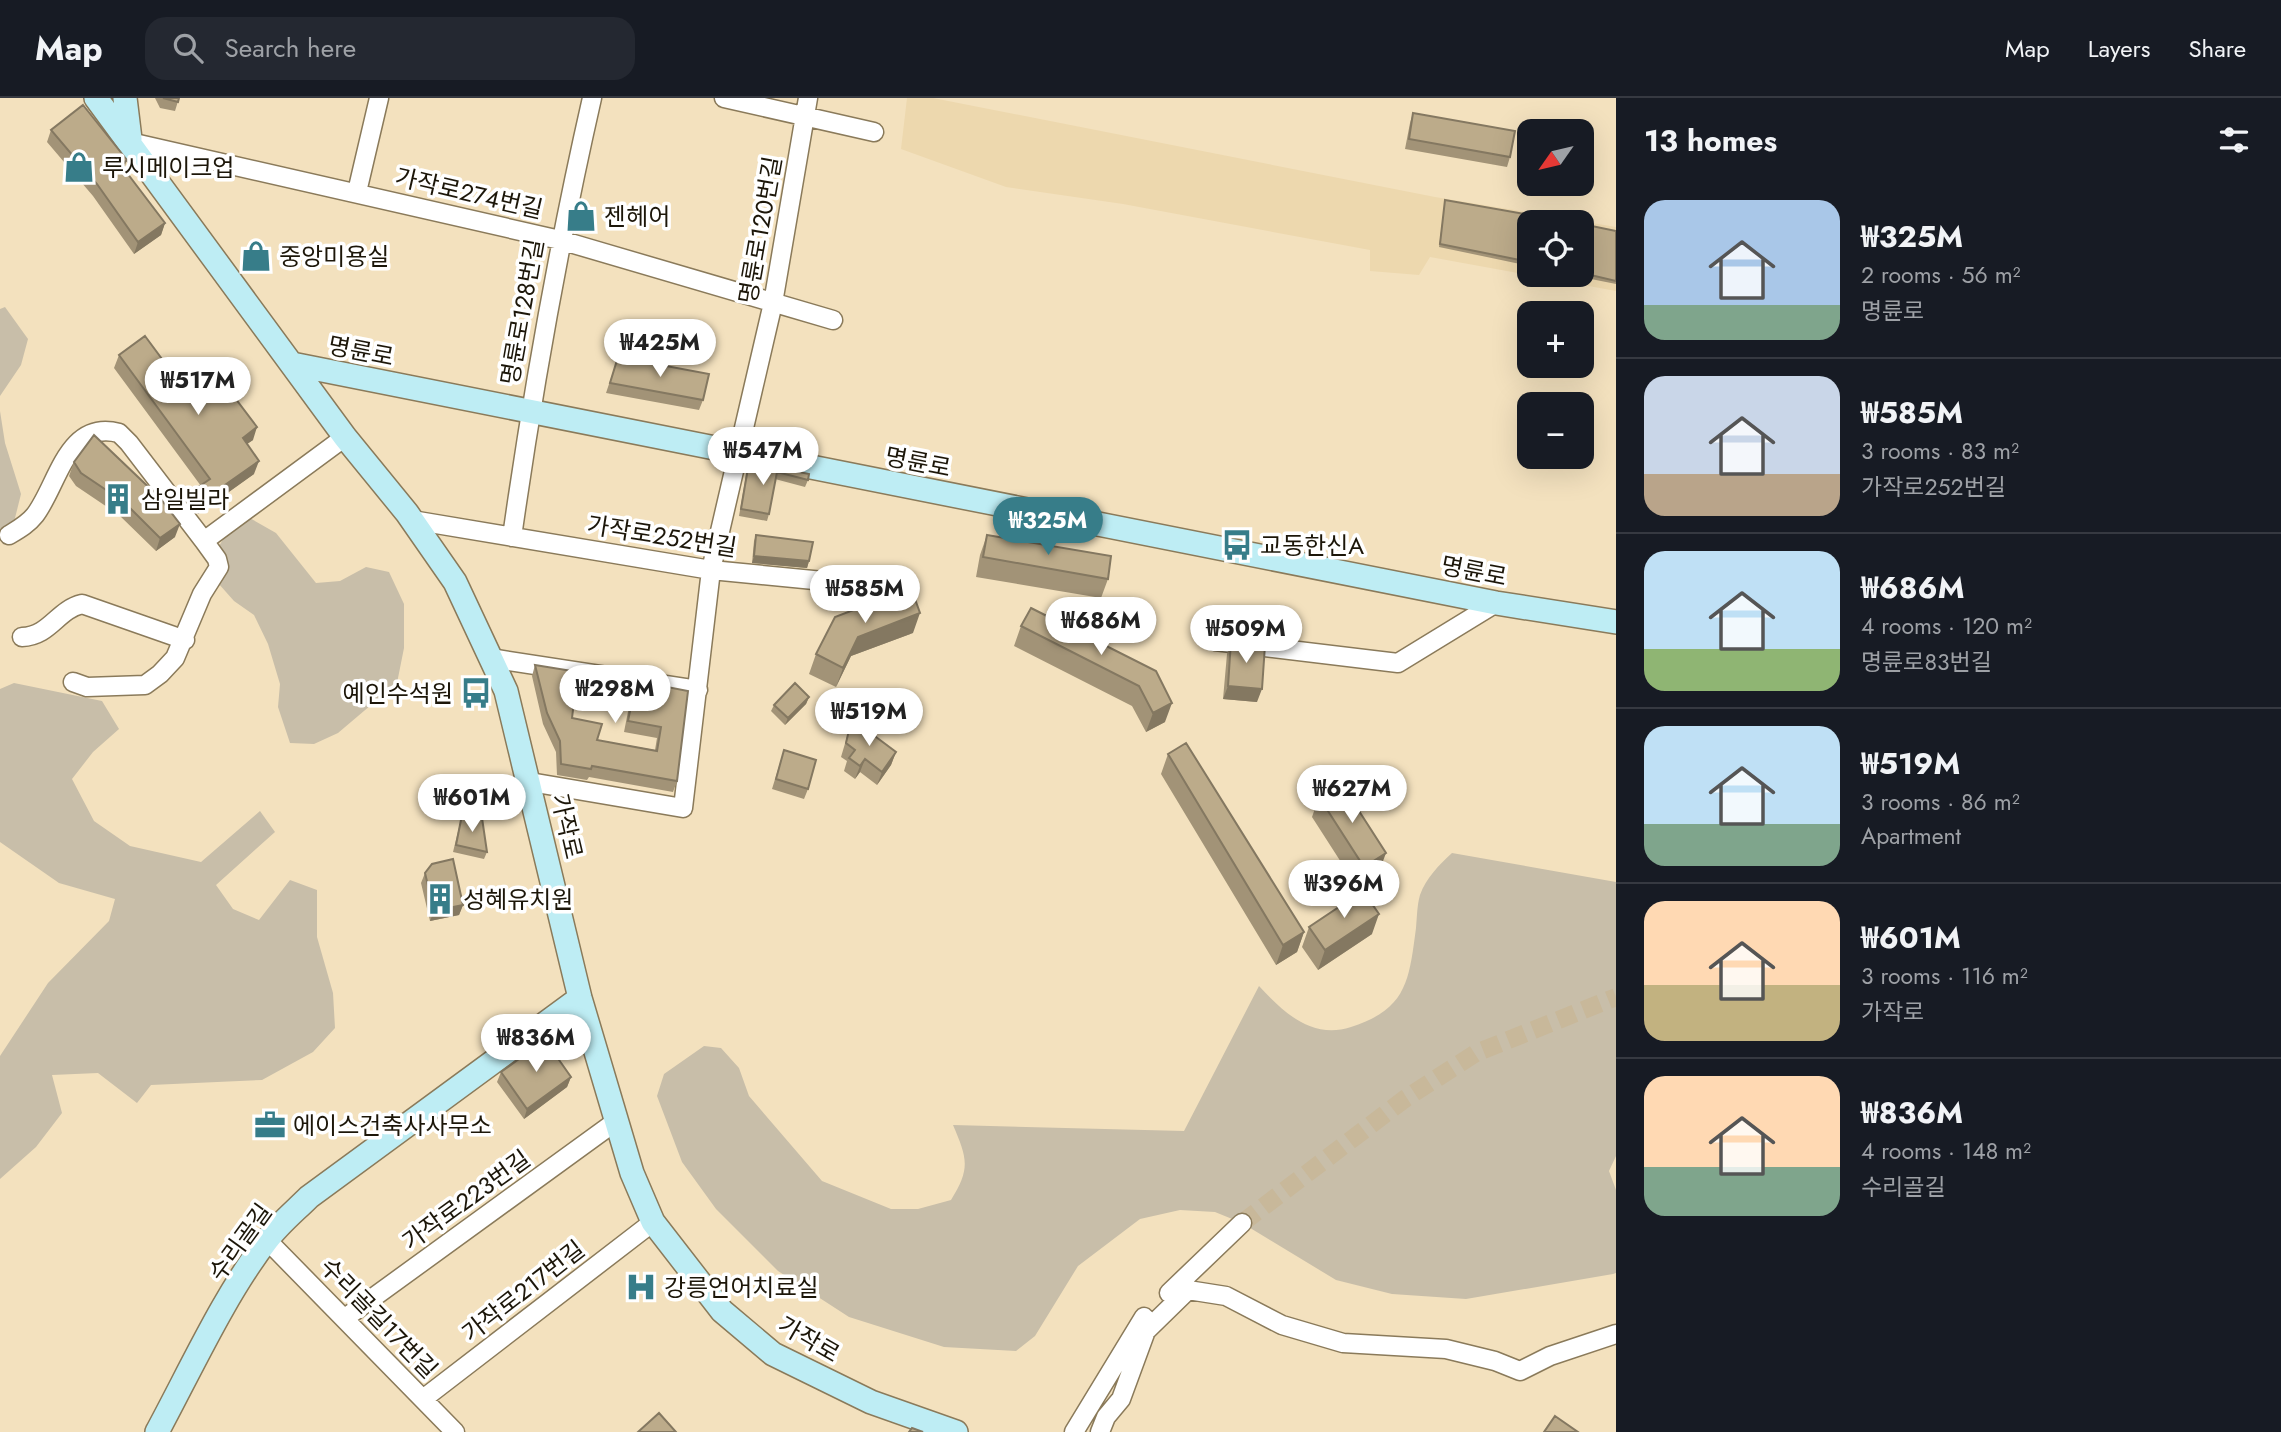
<!DOCTYPE html>
<meta charset="utf-8">
<style>
:root{--surface:#171b24;--page:#242831;--text:#f1f3f6;--muted:#9ea1a6;--line:#363941;--accent:#377d89}
body{margin:0;font-family:Jost,"Noto Sans KR",sans-serif;background:var(--page);color:var(--text);height:100vh;display:flex;flex-direction:column;font-size:26px;white-space:nowrap}
*{box-sizing:border-box;margin:0}
p{font-size:23px;color:var(--muted)}
.icon{flex:none;width:38px;height:38px;fill:none;stroke:currentColor;stroke-width:2;stroke-linecap:round;stroke-linejoin:round}
.map{position:relative;flex:1;overflow:hidden}
.drawer{display:flex;flex-direction:column;background:var(--surface);width:665px}
.drawer>*{flex:none}
.needle{width:46px;rotate:236deg}
.buttons{position:absolute;left:1517px;top:21px;display:grid;gap:14px}
.buttons a{display:grid;place-items:center;width:77px;height:77px;border-radius:14px;background:var(--surface);box-shadow:0 7px 28px #0002;font-size:35px}
.price{position:absolute;translate:-50% -60px;padding:0 16px;border-radius:24px;background:#fff;color:#222;font-size:23px;line-height:46px;filter:drop-shadow(0 2px 4px #0008)}
.price::after{content:'';position:absolute;left:50%;top:42px;width:21px;height:16px;margin-left:-10px;background:inherit;clip-path:polygon(0 0,100% 0,50% 100%)}
.price.active{background:var(--accent);color:#fff}
ul{padding:0;list-style:none}
li{display:flex;align-items:center;gap:21px;height:175px;padding:0 28px}
li+li{border-top:2px solid var(--line)}
li span{display:grid;place-items:center;flex:none;width:196px;height:140px;border-radius:21px;color:#555}
li>.icon{margin-inline-start:auto}
span .icon{width:84px;height:84px;fill:#fffc;stroke-width:1}
li b{font-size:30px}
h2{display:flex;justify-content:space-between;align-items:center;height:84px;padding:0 28px;font-size:30px}
header{display:flex;align-items:center;gap:42px;box-sizing:border-box;height:98px;padding:0 35px;background:var(--surface);border-bottom:2px solid var(--line)}
header strong{font-size:33px}
nav{display:flex;gap:38px;margin-inline-start:auto;font-size:24px}
.search{width:490px;height:63px;background:var(--page);display:flex;align-items:center;gap:18px;box-sizing:border-box;padding:0 24px;border-radius:21px;color:var(--muted);font-size:26px}
main{display:flex;flex:1;min-height:0}
.map>svg:first-child{display:block}
</style>
<header>
<strong>Map</strong>
<div class="search"><svg class="icon" aria-label="search" viewBox="0 0 24 24"><circle cx="10" cy="10" r="6"/><path d="M15 15l6 6"/></svg>Search here</div>
<nav><a>Map</a><a>Layers</a><a>Share</a></nav>
</header>
<main>
<div class="map">
<svg width="1616" height="1334" viewBox="0 0 1616 1334">
<rect width="100%" height="100%" fill="#f3e1be"/>
<!-- built -->
<path fill="#edd8ae" fill-rule="evenodd" d="M907,0H933L1435,99L1616,129V193L1430,159L1419,177L1370,173V152L1123,106L1006,89L901,51ZM1530,124H1582V177H1530Z"/>
<!-- green -->
<path fill="#c8bea9" d="M5,209L28,241L21,267L0,298V211Z
M0,313L5,345L21,396L14,424L0,434Z
M248,419L276,435L316,485L340,483L366,469L389,474L404,506V550L397,585L338,635L314,646L290,645L278,609L280,586L268,546L254,517L234,503L210,476C216,450 224,432 248,419Z
M14,585L102,603L119,631L93,654L72,681L94,723L130,748L201,764L260,713L275,734L216,787L233,811L259,822L290,782L317,792V839L333,895L335,930L313,954L262,982L151,987L137,1005L98,975L52,977L62,1015L36,1049L0,1081V958L48,885L109,823L115,801L59,785L0,744V591Z
M1452,755L1616,784V1058L1609,1073L1616,1092V1175L1613,1176L1466,1201L1392,1196L1336,1182L1242,1125L1215,1114L1180,1112L1140,1121L1078,1168L1035,1238L1016,1253L944,1249L849,1219L778,1173L716,1111L682,1064L657,998L664,976L704,948L721,950L739,970L749,998L822,1083L891,1111H918L951,1102C971,1070 967,1060 953,1027L1184,1033L1259,888C1283,914 1312,942 1351,929C1407,911 1409,883 1416,830C1417,820 1417,807 1420,797C1426,780 1439,767 1452,755Z"/>
<g fill="none" stroke-linecap="round" stroke-linejoin="round">
<!-- street-tunnel -->
<path stroke="#c8b89a" stroke-width="18" stroke-dasharray="18 9" stroke-linecap="butt" d="M1242,1125L1406,1000L1476,955L1616,899"/>
<defs>
<path id="street" d="M724,0L874,34
M130,44L560,142L833,222
M357,94L379,0
M412,422L711,472L906,491
M9,437C19,431 28,426 35,417C58,387 67,321 119,335L129,345L204,443L345,339
M512,439C533,291 559,145 592,0
M22,539C50,538 57,512 82,506L185,542
M1215,543L1398,565L1496,505
M490,560L698,592
M73,584L87,589L145,587L160,576L175,560L202,496L219,469L217,461L204,443
M530,684L683,710L711,472L773,205L808,0
M267,1142L455,1334
M1169,1195L1242,1125
M345,1220L615,1024
M423,1301L653,1124
M1074,1334L1144,1219
M1100,1334L1106,1319L1121,1301L1146,1233L1188,1192L1226,1198L1282,1227L1343,1245L1446,1251L1495,1263L1520,1273L1550,1258L1616,1236"/>
<path id="secondary" d="M96,0L345,339L407,415L455,484L506,593L580,900L632,1075L653,1124L722,1213L773,1256L871,1304L956,1334
M125,0L130,41
M292,266L1496,505L1616,524
M157,1334C190,1273 225,1196 267,1142C279,1126 295,1113 309,1099L580,900"/>
</defs>
<!-- street casing -->
<use href="#street" stroke="#8a7a5a" stroke-width="21"/>
<!-- secondary casing -->
<use href="#secondary" stroke="#8a7a5a" stroke-width="26"/>
<!-- street -->
<use href="#street" stroke="#fff" stroke-width="18"/>
<!-- secondary -->
<use href="#secondary" stroke="#beedf4" stroke-width="23"/>
</g>
<!-- wall -->
<path fill="#a29377" d="M155,0H179L175,13L160,10Z
M1413,15L1510,59L1507,69L1405,51L1410,25Z
M51,32L127,62L124,71L165,125L161,137L134,156L93,98L47,44Z
M1445,102L1530,124V168L1439,149Z
M1582,126L1616,133V186L1571,177H1582Z
M119,257L185,292L253,342L247,346L254,376L198,416L190,405L194,392L201,388L114,270Z
M618,259L703,302L699,312L606,295Z
M74,364L175,439L156,453L119,417L76,388L69,378Z
M749,364L808,382L805,389L775,381L769,416L767,423L739,418L747,371Z
M756,437L809,463L807,470L752,465L754,443Z
M987,437L1108,481L1101,500L976,479L980,457Z
M1021,528L1156,573L1165,624L1146,634L1132,608L1014,548Z
M913,535L851,558L836,589L809,576L816,556Z
M1231,543L1257,604L1223,601L1227,556Z
M535,567L592,600L588,611L573,608L572,620L597,642L655,652L657,640L624,634L632,593L636,583L688,593L677,683L673,694L589,679L587,682L557,677L556,654L543,626L532,578Z
M809,599L806,606L785,627L771,613L774,607Z
M849,632L896,654L891,667L877,687L860,674L855,681L844,673L847,663L841,659Z
M784,652L808,691L804,701L772,691Z
M1168,656L1304,834L1297,854L1276,867L1161,676Z
M1319,699L1379,774L1357,789L1312,719Z
M462,717L487,754L484,761L453,754Z
M425,775L463,807L459,817L430,823L421,785Z
M1309,829L1372,836L1318,872L1302,849Z
M501,974L571,979L567,989L524,1021L497,984Z"/>
<!-- shaded-wall -->
<path fill="#847861" d="M165,125L161,137L134,156L138,144Z
M257,329L253,342L238,352L243,340Z
M259,363L254,376L198,416L202,403Z
M180,426L175,439L156,453L160,440Z
M754,458L809,463L807,470L752,465Z
M920,515L913,535L851,558L836,589L843,570L858,539Z
M1228,588L1262,591L1257,604L1223,601Z
M809,599L806,606L785,627L788,620Z
M1172,605L1165,624L1146,634L1153,615Z
M896,654L891,667L877,687L882,674Z
M865,661L860,674L855,681L860,668Z
M1386,755L1379,774L1357,789L1364,769Z
M463,807L459,817L430,823L434,813Z
M1379,816L1372,836L1318,872L1325,852Z
M1304,834L1297,854L1276,867L1283,847Z
M571,979L567,989L524,1021L527,1011Z"/>
<!-- building -->
<path fill="#bcab8a" stroke="#847861" stroke-width="2" d="M163,0H179L178,4Z
M83,7L127,62L121,67L165,125L138,144L97,86L51,32Z
M1413,15L1515,33L1510,59L1409,41Z
M1445,102L1570,124H1530V164L1440,146Z
M1582,126L1616,133V183L1582,175Z
M145,238L185,292L213,271L257,329L243,340L259,363L202,403L194,392L210,381L119,257Z
M618,259L709,276L703,302L610,285Z
M94,337L160,400L180,426L160,440L124,404L81,375L74,364Z
M749,364L809,376L808,382L777,374L769,416L741,411Z
M756,437L813,444L809,463L754,458Z
M987,437L1111,458L1108,481L983,459Z
M911,490L920,515L858,539L843,570L816,556L835,519Z
M1031,510L1156,573L1172,605L1153,615L1139,588L1021,528Z
M1231,543L1265,547L1262,591L1228,588Z
M535,567L597,577L592,600L575,596L572,620L602,626L597,642L657,653L661,629L628,623L636,583L688,593L677,683L592,668L591,671L561,666L560,643L547,615Z
M795,585L809,599L788,620L774,607Z
M860,627L896,654L882,674L865,661L860,668L849,660L855,652L846,645L849,632Z
M1186,645L1304,834L1283,847L1168,656Z
M784,652L816,662L808,691L776,681Z
M1341,685L1386,755L1364,769L1319,699Z
M462,717L482,720L487,754L456,747Z
M453,761L463,807L434,813L425,775L432,766Z
M1363,793L1379,816L1325,852L1309,829Z
M545,942L571,979L527,1011L501,974Z
M659,1315L676,1334H638Z
M1555,1318L1578,1334H1544Z
M912,1330L923,1334H909Z"/>
<!-- icons -->
<defs>
<symbol id="shop-bare" viewBox="-9 -9 18 18"><path d="M-5-2.5h2.3a2.7 3.5 0 0 1 5.4 0H5L5.5 6h-11ZM-1.5-2.5h3a1.5 2.3 0 0 0-3 0Z" fill="#377d89" stroke="#fff" stroke-width="2.5" paint-order="stroke"/></symbol>
<symbol id="building-bare" viewBox="-9 -9 18 18"><path d="M-4-6H4V6H1V3H-1V6H-4ZM-2.5-4.3h1.7v1.8h-1.7ZM.8-4.3h1.7v1.8H.8ZM-2.5-1h1.7V.8h-1.7ZM.8-1h1.7V.8H.8Z" fill="#377d89" stroke="#fff" stroke-width="2.5" paint-order="stroke"/></symbol>
<symbol id="bus-bare" viewBox="-9 -9 18 18"><path d="M-5-6H5V4H4V6H2V4H-2V6H-4V4H-5ZM-3.5-4V0h7V-4ZM-3.5 1.2v1.5H-2V1.2ZM2 1.2v1.5H3.5V1.2Z" fill="#377d89" stroke="#fff" stroke-width="2.5" paint-order="stroke"/></symbol>
<symbol id="office-bare" viewBox="-9 -9 18 18"><path d="M-6-3h4V-5.5h4V-3h4V5H-6ZM-1-4.5V-3h2v-1.5ZM-6 0V1H6V0Z" fill="#377d89" stroke="#fff" stroke-width="2.5" paint-order="stroke"/></symbol>
<symbol id="hospital-bare" viewBox="-9 -9 18 18"><path d="M-5-5h3v3.5h4V-5h3V5h-3V1.5h-4V5h-3Z" fill="#377d89" stroke="#fff" stroke-width="2.5" paint-order="stroke"/></symbol>
</defs>
<g fill-rule="evenodd">
<use href="#shop-bare" x="57" y="47" width="44" height="44"/>
<use href="#shop-bare" x="559" y="96" width="44" height="44"/>
<use href="#shop-bare" x="234" y="136" width="44" height="44"/>
<use href="#building-bare" x="96" y="379" width="44" height="44"/>
<use href="#bus-bare" x="1215" y="425" width="44" height="44"/>
<use href="#bus-bare" x="454" y="573" width="44" height="44"/>
<use href="#building-bare" x="418" y="779" width="44" height="44"/>
<use href="#office-bare" x="248" y="1005" width="44" height="44"/>
<use href="#hospital-bare" x="619" y="1167" width="44" height="44"/>
</g>
<g text-anchor="middle" dominant-baseline="central" stroke-width="7" stroke-linejoin="round" paint-order="stroke">
<!-- poi labels -->
<g font-size="24" fill="#1c1609" stroke="#fff" text-anchor="start">
<text x="102" y="69">루시메이크업</text>
<text x="604" y="118">젠헤어</text>
<text x="279" y="158">중앙미용실</text>
<text x="141" y="401">삼일빌라</text>
<text x="1260" y="447">교동한신A</text>
<text x="453" y="595" text-anchor="end">예인수석원</text>
<text x="463" y="801">성혜유치원</text>
<text x="293" y="1027">에이스건축사사무소</text>
<text x="664" y="1189">강릉언어치료실</text>
</g>
<!-- street labels -->
<g font-size="24" fill="#1c1609" stroke="#fff">
<text transform="translate(469 95) rotate(13)">가작로274번길</text>
<text transform="translate(760 132) rotate(-80)">명륜로120번길</text>
<text transform="translate(522 214) rotate(-80)">명륜로128번길</text>
<text transform="translate(361 253) rotate(11)">명륜로</text>
<text transform="translate(918 364) rotate(11)">명륜로</text>
<text transform="translate(662 438) rotate(9)">가작로252번길</text>
<text transform="translate(1474 473) rotate(11)">명륜로</text>
<text transform="translate(567 728) rotate(77)">가작로</text>
<text transform="translate(466 1102) rotate(-36)">가작로223번길</text>
<text transform="translate(240 1144) rotate(-54)">수리골길</text>
<text transform="translate(523 1193) rotate(-38)">가작로217번길</text>
<text transform="translate(379 1220) rotate(46)">수리골길17번길</text>
<text transform="translate(809 1241) rotate(30)">가작로</text>
</g>
</g>
</svg>
<div class="buttons">
<a><svg class="needle" viewBox="-14 -14 28 28"><path d="M0-13l5 13h-10z" fill="#e53935"/><path d="M0 13l5-13h-10z" fill="#9ea1a6"/></svg></a>
<a><svg class="icon" aria-label="locate" viewBox="0 0 24 24"><circle cx="12" cy="12" r="6"/><path d="M12 2v4M12 18v4M2 12h4M18 12h4"/></svg></a>
<a>+</a>
<a>−</a>
</div>
<b class="price" style="left:660px;top:281px">₩425M</b>
<b class="price" style="left:198px;top:319px">₩517M</b>
<b class="price" style="left:763px;top:389px">₩547M</b>
<b class="price active" style="left:1048px;top:459px">₩325M</b>
<b class="price" style="left:865px;top:527px">₩585M</b>
<b class="price" style="left:1101px;top:559px">₩686M</b>
<b class="price" style="left:1246px;top:567px">₩509M</b>
<b class="price" style="left:615px;top:627px">₩298M</b>
<b class="price" style="left:869px;top:650px">₩519M</b>
<b class="price" style="left:1352px;top:727px">₩627M</b>
<b class="price" style="left:472px;top:736px">₩601M</b>
<b class="price" style="left:1344px;top:822px">₩396M</b>
<b class="price" style="left:536px;top:976px">₩836M</b>
</div>
<section class="drawer">
<h2>13 homes<svg class="icon" aria-label="filters" viewBox="0 0 24 24"><path d="M4 7h16M4 17h16"/><circle cx="9" cy="7" r="2"/><circle cx="15" cy="17" r="2"/></svg></h2>
<ul>
<li><span style="background:linear-gradient(#a9c7e8 75%,#7fa58c 0)"><svg class="icon" aria-label="home" viewBox="0 0 24 24"><path d="M3 11l9-7 9 7M6 9v11h12V9"/></svg></span><div><b>₩325M</b><p>2 rooms · 56 m²</p><p>명륜로</p></div></li>
<li><span style="background:linear-gradient(#c9d6e8 70%,#b9a48a 0)"><svg class="icon" aria-label="home" viewBox="0 0 24 24"><path d="M3 11l9-7 9 7M6 9v11h12V9"/></svg></span><div><b>₩585M</b><p>3 rooms · 83 m²</p><p>가작로252번길</p></div></li>
<li><span style="background:linear-gradient(#bfe0f5 70%,#8fb573 0)"><svg class="icon" aria-label="home" viewBox="0 0 24 24"><path d="M3 11l9-7 9 7M6 9v11h12V9"/></svg></span><div><b>₩686M</b><p>4 rooms · 120 m²</p><p>명륜로83번길</p></div></li>
<li><span style="background:linear-gradient(#bfe0f5 70%,#7fa58c 0)"><svg class="icon" aria-label="home" viewBox="0 0 24 24"><path d="M3 11l9-7 9 7M6 9v11h12V9"/></svg></span><div><b>₩519M</b><p>3 rooms · 86 m²</p><p>Apartment</p></div></li>
<li><span style="background:linear-gradient(#ffd9b3 60%,#c2b280 0)"><svg class="icon" aria-label="home" viewBox="0 0 24 24"><path d="M3 11l9-7 9 7M6 9v11h12V9"/></svg></span><div><b>₩601M</b><p>3 rooms · 116 m²</p><p>가작로</p></div></li>
<li><span style="background:linear-gradient(#ffd9b3 65%,#7fa58c 0)"><svg class="icon" aria-label="home" viewBox="0 0 24 24"><path d="M3 11l9-7 9 7M6 9v11h12V9"/></svg></span><div><b>₩836M</b><p>4 rooms · 148 m²</p><p>수리골길</p></div></li>
</ul>
</section>
</main>
